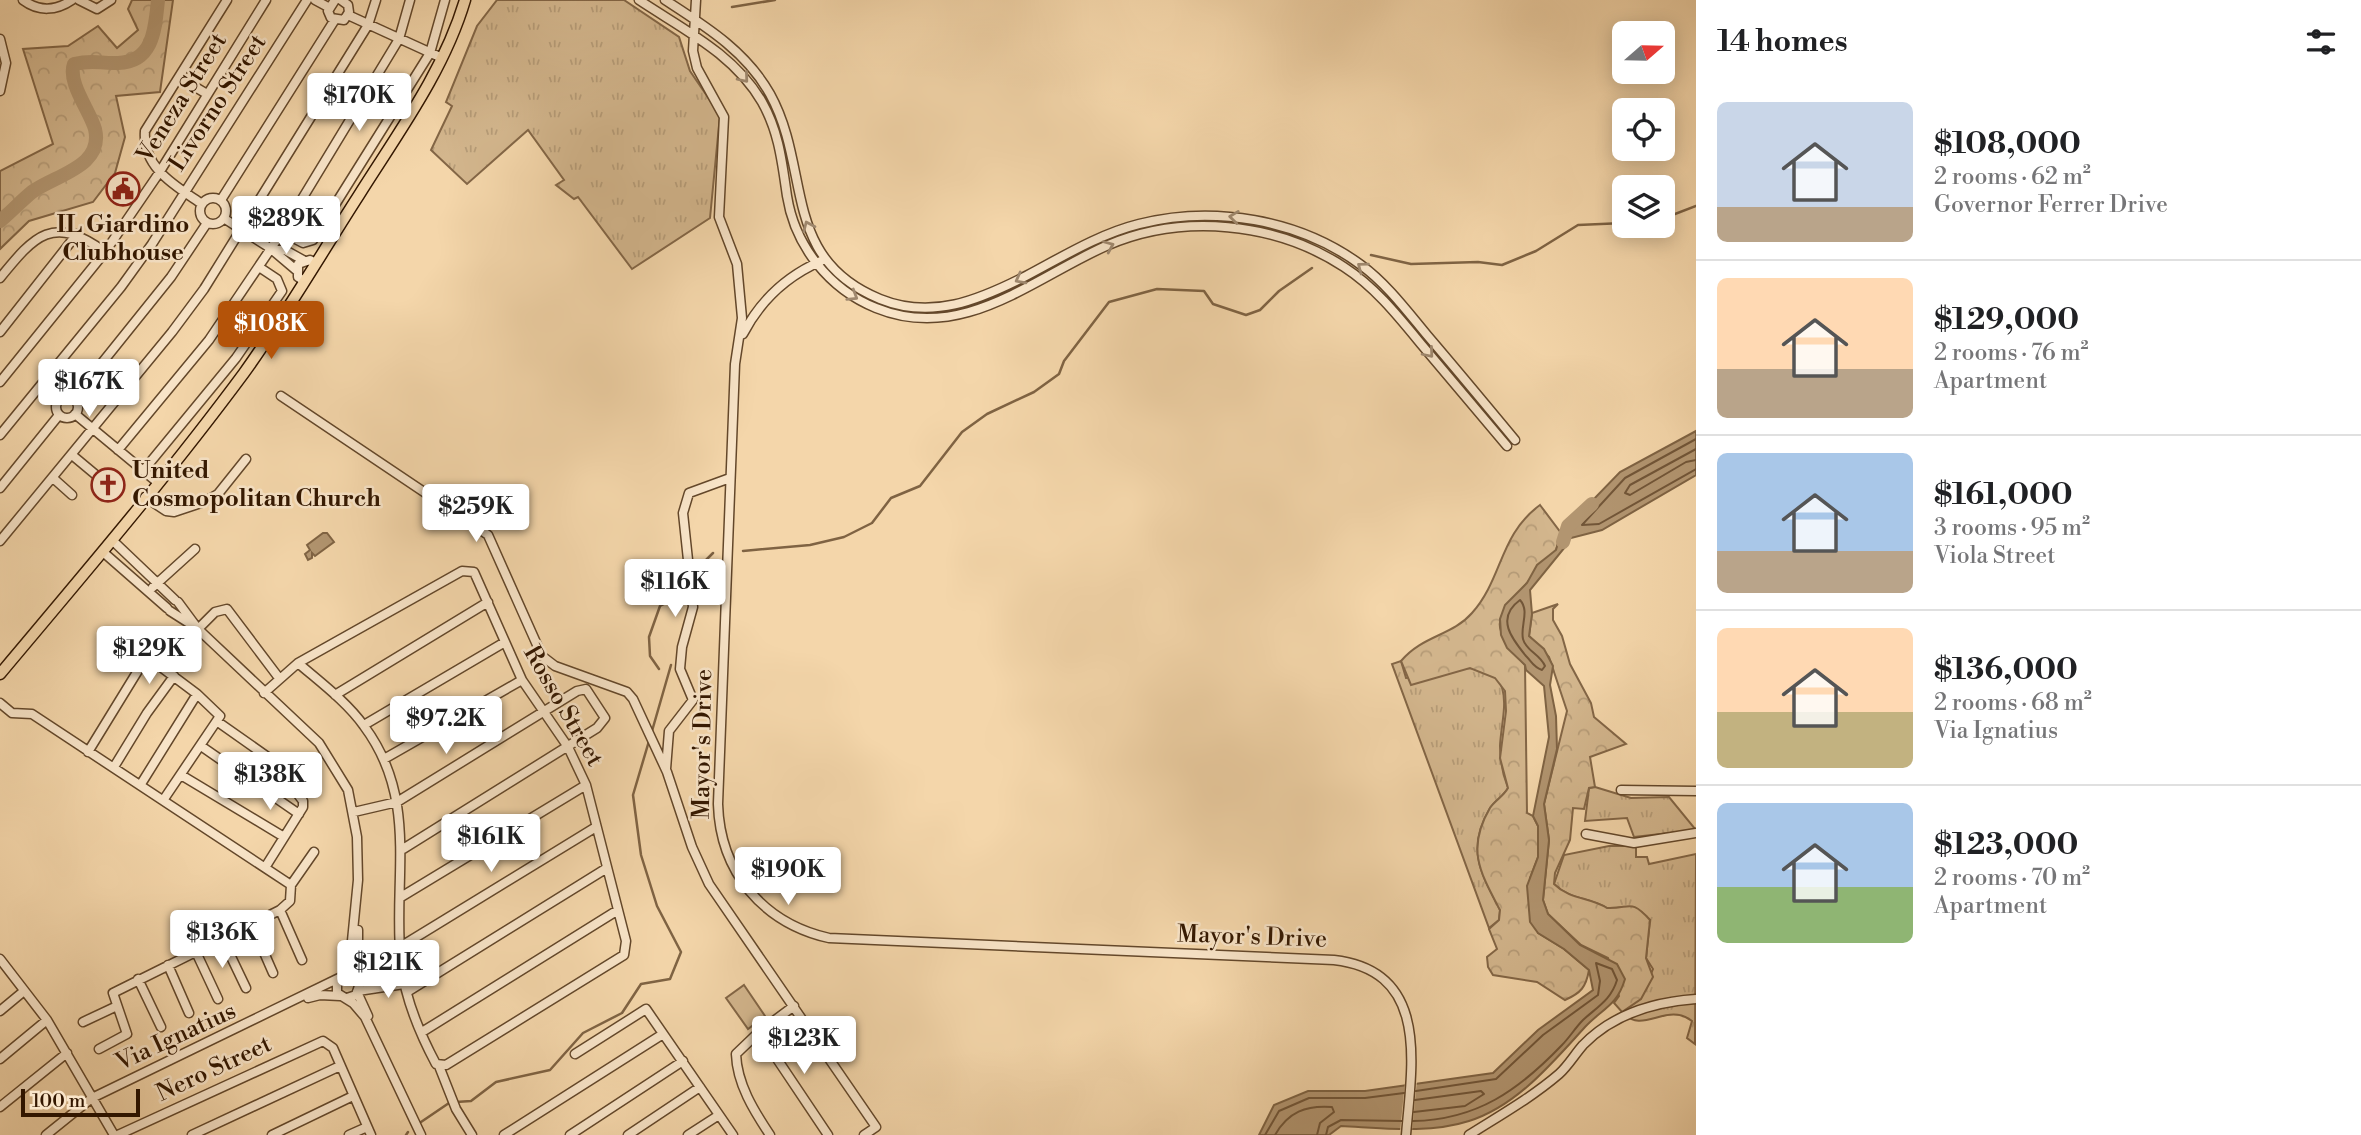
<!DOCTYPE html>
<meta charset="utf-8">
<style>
:root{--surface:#fff;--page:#f2f2f2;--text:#202124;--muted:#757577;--line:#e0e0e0;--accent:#b45309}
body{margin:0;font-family:"Libre Bodoni",serif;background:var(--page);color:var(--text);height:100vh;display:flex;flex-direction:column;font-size:26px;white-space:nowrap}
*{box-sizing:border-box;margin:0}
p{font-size:23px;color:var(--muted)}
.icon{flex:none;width:38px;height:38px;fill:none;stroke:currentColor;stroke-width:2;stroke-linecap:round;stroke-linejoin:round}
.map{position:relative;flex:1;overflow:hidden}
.drawer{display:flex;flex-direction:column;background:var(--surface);width:665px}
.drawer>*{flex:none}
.needle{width:46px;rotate:70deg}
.tools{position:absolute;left:1612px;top:21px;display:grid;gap:14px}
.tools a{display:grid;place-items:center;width:63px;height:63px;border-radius:10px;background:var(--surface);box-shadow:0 4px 18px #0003;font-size:35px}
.scale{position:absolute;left:21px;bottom:18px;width:119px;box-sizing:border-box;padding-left:7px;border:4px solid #331700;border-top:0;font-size:19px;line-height:24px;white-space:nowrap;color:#331700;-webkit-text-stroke:5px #f8e4c8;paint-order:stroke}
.price{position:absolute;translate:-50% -60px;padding:0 16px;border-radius:7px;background:#fff;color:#222;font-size:23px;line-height:46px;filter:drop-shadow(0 2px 4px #0008)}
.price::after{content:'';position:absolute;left:50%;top:42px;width:21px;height:16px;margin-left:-10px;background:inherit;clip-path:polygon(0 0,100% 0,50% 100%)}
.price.active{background:var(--accent);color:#fff}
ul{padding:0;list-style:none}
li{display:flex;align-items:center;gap:21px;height:175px;padding:0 21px}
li+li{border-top:2px solid var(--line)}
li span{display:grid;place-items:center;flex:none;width:196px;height:140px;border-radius:10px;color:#555}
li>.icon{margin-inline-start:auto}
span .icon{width:84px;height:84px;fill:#fffc;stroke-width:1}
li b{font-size:30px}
h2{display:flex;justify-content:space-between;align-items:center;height:84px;padding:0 21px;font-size:30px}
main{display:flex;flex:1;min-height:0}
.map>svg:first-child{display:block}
</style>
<main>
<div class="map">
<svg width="1696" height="1135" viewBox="0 0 1696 1135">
<defs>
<pattern id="grass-tufts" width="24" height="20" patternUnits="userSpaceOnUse" patternTransform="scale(1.75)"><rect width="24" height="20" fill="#d3b68d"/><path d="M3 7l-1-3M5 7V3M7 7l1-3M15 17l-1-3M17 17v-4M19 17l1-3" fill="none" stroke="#b69c78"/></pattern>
<pattern id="forest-crowns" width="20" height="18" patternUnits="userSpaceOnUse" patternTransform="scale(1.75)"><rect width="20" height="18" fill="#d3b68d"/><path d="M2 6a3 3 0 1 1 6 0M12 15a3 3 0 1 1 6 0" fill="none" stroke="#b69c78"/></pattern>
</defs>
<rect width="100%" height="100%" fill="#f4d6aa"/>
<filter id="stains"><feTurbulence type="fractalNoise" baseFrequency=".00286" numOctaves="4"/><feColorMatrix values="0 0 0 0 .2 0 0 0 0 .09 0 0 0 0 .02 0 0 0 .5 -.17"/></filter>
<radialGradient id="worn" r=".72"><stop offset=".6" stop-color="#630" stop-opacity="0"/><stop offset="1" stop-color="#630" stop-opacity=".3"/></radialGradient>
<!-- grass -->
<path fill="url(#grass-tufts)" stroke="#836646" stroke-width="2" d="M497,0H624L679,37L690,71L720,115L710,218L632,269L578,197L574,199L556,185L564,180L528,130L467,184L431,150L452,106L446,102L477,26Z
M1401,661L1406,678C1422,676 1457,668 1471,668C1519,671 1501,717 1500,746C1500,761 1502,773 1508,788C1503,797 1495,800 1490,808C1466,848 1480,872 1500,910L1499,920L1489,928L1392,664Z
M1595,787L1631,798L1669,797L1696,830L1634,837L1627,818L1585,821L1589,788Z
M1609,846H1636V857H1647L1649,864L1696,854L1695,1044L1687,1038L1692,1021C1666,1001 1643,1036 1622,1012L1640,999L1653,969L1646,958L1650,920C1631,900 1630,909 1607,908C1589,897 1570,900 1554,884L1564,855Z"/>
<!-- forest -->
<path fill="url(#forest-crowns)" stroke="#836646" stroke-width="2" d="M132,0H173L160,92L116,96L125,137L115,173L93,202L29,221L0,249V171L53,144L23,49L68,46L98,26L117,48L138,30L128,9Z
M1540,505L1561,533L1556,550C1545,560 1537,572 1527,583C1492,623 1490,624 1525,665L1527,813L1533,816L1538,826V857L1530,878L1538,933L1564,949L1589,970C1586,987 1581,993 1565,1000L1537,982L1493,975L1488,967L1487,957L1497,949L1489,929L1499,920L1500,910C1480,872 1466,849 1490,808C1495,800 1503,797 1508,788L1500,758L1506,711L1505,691L1495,678L1470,668L1411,685L1401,661C1423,635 1452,636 1472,613C1503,578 1499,535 1540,505Z
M1558,604L1553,609V620L1562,636L1570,664L1591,703L1594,717L1626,744L1590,757L1595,787L1589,788L1584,809L1573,808L1570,840L1555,873L1554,884C1570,900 1590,897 1607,908C1631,909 1630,898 1650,920L1646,958L1653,977L1641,999L1622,1012L1614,1003L1619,996L1608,958L1581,945L1548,914L1543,900L1549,840L1544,804L1567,711L1549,657L1529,636L1532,613Z"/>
<!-- pitch -->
<path fill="#d3b68d" stroke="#836646" stroke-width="2" d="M744,985L765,1016L748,1029L726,998Z"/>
<!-- water -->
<path fill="#b29570" stroke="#7f6343" stroke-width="2" d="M1696,431V475L1602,530L1567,539L1565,547L1530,590L1532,614L1529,636L1544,649L1553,666L1550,685L1556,716L1557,749L1544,804L1549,840L1543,900L1548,914L1580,945L1617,964L1625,979C1617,1006 1603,1008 1585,1027C1553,1062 1517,1106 1469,1121C1429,1134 1382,1128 1341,1126L1329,1135H1259L1274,1105L1308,1091H1365L1493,1073L1538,1030L1593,990L1589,970L1564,949L1538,933L1530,922L1527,886L1538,857V826L1533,816L1549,737L1544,686L1526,670L1525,665L1507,648L1501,635L1500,619L1505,605L1527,583L1537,565L1556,550L1561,533L1620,472Z
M323,533H327L334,542L315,556L312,553V558L308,560L305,554L310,550L307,545Z"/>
<!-- pier -->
<path fill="#f4d6aa" d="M1417,1080L1412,1131L1400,1132L1405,1082Z"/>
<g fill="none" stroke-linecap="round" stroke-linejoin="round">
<!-- shore -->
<path stroke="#725638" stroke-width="2" d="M1696,439L1625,478L1582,525L1599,524L1696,469
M1696,449L1630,485L1625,493L1630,495L1686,462L1696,460
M1520,600C1530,611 1520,626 1523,639C1526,651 1540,654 1545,666L1542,670C1533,667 1532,662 1526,656C1512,639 1495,618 1520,600Z
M1414,1112L1465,1106L1484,1094L1481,1091L1415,1100
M1413,1121C1477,1120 1519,1090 1562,1045C1570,1037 1575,1028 1583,1020C1597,1007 1611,1000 1617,980L1612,969L1596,963L1600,981L1598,995L1543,1035L1496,1079L1416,1091
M1265,1135L1279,1111L1309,1098H1365L1404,1093
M1275,1135C1288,1112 1306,1105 1332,1107L1334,1112L1320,1123L1317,1135
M1326,1135L1328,1127L1341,1120L1402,1121"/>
<!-- stream -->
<path stroke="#7f6343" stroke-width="2.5" d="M732,7L775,0
M1662,219L1696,206
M1371,255L1411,264L1478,262L1502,265L1536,251L1578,225L1624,223
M743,551L810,545L844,537L872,523L891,498L920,486L962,432L987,414L1034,392L1059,374L1064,361L1109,302L1157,289L1204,291L1213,304L1246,315L1260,310L1279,291L1312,268
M694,600L704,587L706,560L713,553
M659,669L650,656L649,637L660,606L668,602H689
M652,731L671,665
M456,1102L471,1101L496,1082L550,1070L583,1033L622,1013L641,984L670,979L681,952L657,906L641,855L633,795L649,741
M421,1122L449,1103
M406,1135L408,1132"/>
<!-- river -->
<path stroke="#b29570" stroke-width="14" d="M0,221C11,212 21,201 32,192C55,175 104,167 95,129C90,111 67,82 74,64C95,59 100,64 118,63C154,62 155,28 158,0
M1563,542L1568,526L1592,504"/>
<defs>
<path id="minor" d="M23,0C39,12 56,11 72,0
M79,0L97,9L111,0
M315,0L328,7
M335,0L328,11L331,18L344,20L349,12L348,5L341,0
M639,0C684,30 734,54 762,102C779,132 782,162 787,196C795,246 829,289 876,308C962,343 1032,279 1106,246C1182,213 1276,222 1344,267C1375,287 1398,316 1421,344C1450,378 1478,412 1507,446
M665,0C705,26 746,51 770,94C812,170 780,258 880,299C932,320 979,300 1026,276C1062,257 1099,234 1139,224C1213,205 1299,219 1361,265C1387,284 1407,311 1427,335C1457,370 1486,405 1515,440
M696,0L693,51L697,68L724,117L719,217L737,264L742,318L735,364L718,804C720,872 763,923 829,938L1334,960C1430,971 1412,1064 1406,1135
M348,15L442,58
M0,39L6,63L0,91
M180,78L207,94
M200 211a13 13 0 1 1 26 0a13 13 0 1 1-26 0Z
M221,200L334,21
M202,204C176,186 142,168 145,131L227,0
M225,219L270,248L296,270
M282,232L303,243L313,240L430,53L445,0
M270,248L285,250L303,260
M0,278C35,235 53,214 105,252
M304,281L298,277V264L310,260L315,263
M0,332L77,234
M743,334C760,301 787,276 821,261
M0,382L105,252L159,173L266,0
M41,385L59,399
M281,396L488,535L542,656L555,666L627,692L633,699L667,772L692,847L709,884L876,1127L864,1135
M56 407a11 11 0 1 1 22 0a11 11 0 1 1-22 0Z
M73,399L171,277L207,223
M75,414L157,482
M0,435L121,287L152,244L307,0
M118,450L209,340L282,232L399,39L410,0
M72,455L96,475
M143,471L236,358L282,291L277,279L259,267
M53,478L72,495
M0,488L59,415
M145,497L166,511L174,512L204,502L218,494L246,459
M112,540L175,600
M0,541L172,332L204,289L368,25L376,0
M103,552L167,608
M153,587L195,549
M178,602L198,629L319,743L348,790L357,837L358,880L351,951L342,976
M170,611L192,625
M198,629L215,612L227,609L279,678
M264,693L298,663L462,571L474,572L522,680L568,747L586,785L626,941L624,955L446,1065L436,1064C420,1034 405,997 401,964C392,880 420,801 364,726C347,702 320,682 298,663
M335,695L488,602
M0,703L12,713L32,714L291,885L290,901L280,910L113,993L127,1034L99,1049
M218,722L272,760L303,801V807L266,866
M364,725L505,642
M201,746L299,814
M88,752L142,664L153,661L197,694L220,716L164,799
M384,759L522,680
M114,767L147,713L174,676
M666,769L669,731L693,700L680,669L682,647L693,607L683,513L689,493L730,478
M181,775L284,837
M141,784L197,694
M1621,790L1696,791
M354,812L397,802L577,691L586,689L605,718L597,728L403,849
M1586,834L1634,843L1696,833
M291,885L314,852
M401,897L586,785
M280,910L302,960
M252,925L273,973
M358,930V982
M223,940L246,988
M400,947L596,827
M196,952L218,999
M0,959L47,1020L114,1135
M168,965L189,1013
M138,979L161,1027
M358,991L404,984
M357,992L368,1016
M407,992L607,868
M308,998L320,995L340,996
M347,998L356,995L359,986L356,979L346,975L337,982V993L353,1003L365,1017L421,1135
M0,1011L24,991
M83,1022L117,1006
M422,1032L618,910
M759,1032L828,1135
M575,1054L646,1009L733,1135
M0,1059L47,1020
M439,1066L456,1109L472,1135
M0,1107L67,1053
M46,1135L92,1098L339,978
M118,1135L323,1041L333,1048L371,1135
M192,1135L340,1066
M272,1135L353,1096
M349,1135L367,1127
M504,1135L663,1034
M570,1135L683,1061
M628,1135L700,1087
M688,1135L719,1115
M770,1135C754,1111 737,1084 736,1054L759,1032L794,1006
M1469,1135C1499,1116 1531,1098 1559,1074C1568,1066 1575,1054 1583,1045C1613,1014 1653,1002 1696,999"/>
<path id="major" d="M0,674C83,575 167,477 244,373C285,316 321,254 359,195C398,133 444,71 465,0"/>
</defs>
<!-- minor casing -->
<use href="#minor" stroke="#63472a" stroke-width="11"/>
<!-- major casing -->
<use href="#major" stroke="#331700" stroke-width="13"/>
<!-- minor -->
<use href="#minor" stroke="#f8e4c8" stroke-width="8"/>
<!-- major -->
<use href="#major" stroke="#f4d6aa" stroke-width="10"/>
</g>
<!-- one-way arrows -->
<defs><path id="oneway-chevron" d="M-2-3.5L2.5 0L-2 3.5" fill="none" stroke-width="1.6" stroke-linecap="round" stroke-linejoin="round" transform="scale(1.75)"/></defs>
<g stroke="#9f886e">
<use href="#oneway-chevron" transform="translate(744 78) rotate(50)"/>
<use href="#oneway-chevron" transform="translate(1234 217) rotate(-173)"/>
<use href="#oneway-chevron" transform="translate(808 226) rotate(-114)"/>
<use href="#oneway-chevron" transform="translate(1109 246) rotate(-23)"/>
<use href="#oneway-chevron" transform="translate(1362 267) rotate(-143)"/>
<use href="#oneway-chevron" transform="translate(1020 279) rotate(152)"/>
<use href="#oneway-chevron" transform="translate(853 296) rotate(32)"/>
<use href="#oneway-chevron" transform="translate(1429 353) rotate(50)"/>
</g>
<!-- icons -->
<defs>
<symbol id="civic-ring" viewBox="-11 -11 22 22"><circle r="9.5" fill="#f8e4c8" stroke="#8f2418" stroke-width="1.5"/><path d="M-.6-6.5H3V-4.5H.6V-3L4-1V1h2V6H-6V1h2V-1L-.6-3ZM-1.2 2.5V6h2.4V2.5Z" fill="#8f2418"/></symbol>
<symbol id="church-ring" viewBox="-11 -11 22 22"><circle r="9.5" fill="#f8e4c8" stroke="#8f2418" stroke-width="1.5"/><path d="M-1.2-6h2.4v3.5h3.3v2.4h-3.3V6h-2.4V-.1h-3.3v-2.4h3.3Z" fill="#8f2418"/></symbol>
</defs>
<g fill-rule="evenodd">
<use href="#civic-ring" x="104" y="170" width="38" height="38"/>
<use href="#church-ring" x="89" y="466" width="38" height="38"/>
</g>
<g text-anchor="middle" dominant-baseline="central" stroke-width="5" stroke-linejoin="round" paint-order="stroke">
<!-- street labels -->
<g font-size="24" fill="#331700" stroke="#f8e4c8">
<text transform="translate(182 98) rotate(-58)">Veneza Street</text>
<text transform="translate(218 103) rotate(-57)">Livorno Street</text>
<text transform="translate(563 706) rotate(60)">Rosso Street</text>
<text transform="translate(703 744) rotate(-89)">Mayor's Drive</text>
<text transform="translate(1252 937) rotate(2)">Mayor's Drive</text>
<text transform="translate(176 1037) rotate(-25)">Via Ignatius</text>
<text transform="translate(214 1069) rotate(-25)">Nero Street</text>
</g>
<!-- poi labels -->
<g font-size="24" font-weight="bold" fill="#331700" stroke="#f8e4c8">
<text x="123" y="225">IL Giardino<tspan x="123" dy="28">Clubhouse</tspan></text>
<text x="132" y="471" text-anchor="start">United<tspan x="132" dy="28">Cosmopolitan Church</tspan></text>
</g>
</g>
<rect width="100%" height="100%" filter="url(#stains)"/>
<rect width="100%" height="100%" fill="url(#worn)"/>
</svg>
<div class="tools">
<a><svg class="needle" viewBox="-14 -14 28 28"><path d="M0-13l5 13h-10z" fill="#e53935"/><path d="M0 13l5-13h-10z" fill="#757577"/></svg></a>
<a><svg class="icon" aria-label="locate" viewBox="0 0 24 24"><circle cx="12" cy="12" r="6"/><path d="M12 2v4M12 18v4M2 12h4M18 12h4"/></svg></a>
<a><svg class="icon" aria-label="layers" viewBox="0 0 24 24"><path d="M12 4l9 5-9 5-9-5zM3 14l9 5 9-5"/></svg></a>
</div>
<div class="scale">100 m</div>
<b class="price" style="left:359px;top:133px">$170K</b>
<b class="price" style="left:286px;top:256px">$289K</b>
<b class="price active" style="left:271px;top:361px">$108K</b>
<b class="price" style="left:89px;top:419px">$167K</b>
<b class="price" style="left:476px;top:544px">$259K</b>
<b class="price" style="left:675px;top:619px">$116K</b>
<b class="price" style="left:149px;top:686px">$129K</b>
<b class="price" style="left:446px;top:756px">$97.2K</b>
<b class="price" style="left:270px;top:812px">$138K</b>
<b class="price" style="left:491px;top:874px">$161K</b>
<b class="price" style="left:788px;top:907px">$190K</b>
<b class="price" style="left:222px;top:970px">$136K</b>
<b class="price" style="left:388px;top:1000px">$121K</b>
<b class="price" style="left:804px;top:1076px">$123K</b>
</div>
<section class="drawer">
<h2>14 homes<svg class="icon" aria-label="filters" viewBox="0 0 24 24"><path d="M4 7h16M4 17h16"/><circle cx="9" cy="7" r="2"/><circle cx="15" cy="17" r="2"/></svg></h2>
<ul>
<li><span style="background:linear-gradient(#c9d6e8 75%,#b9a48a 0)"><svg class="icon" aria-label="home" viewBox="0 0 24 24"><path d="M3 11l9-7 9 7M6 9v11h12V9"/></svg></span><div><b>$108,000</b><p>2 rooms · 62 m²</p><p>Governor Ferrer Drive</p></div></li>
<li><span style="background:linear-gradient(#ffd9b3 65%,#b9a48a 0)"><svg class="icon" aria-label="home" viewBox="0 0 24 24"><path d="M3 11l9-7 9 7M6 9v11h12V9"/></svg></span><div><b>$129,000</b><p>2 rooms · 76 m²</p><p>Apartment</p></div></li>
<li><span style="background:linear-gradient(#a9c7e8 70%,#b9a48a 0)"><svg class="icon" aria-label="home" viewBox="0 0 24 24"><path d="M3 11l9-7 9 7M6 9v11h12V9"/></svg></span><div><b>$161,000</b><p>3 rooms · 95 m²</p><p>Viola Street</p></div></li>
<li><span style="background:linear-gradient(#ffd9b3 60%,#c2b280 0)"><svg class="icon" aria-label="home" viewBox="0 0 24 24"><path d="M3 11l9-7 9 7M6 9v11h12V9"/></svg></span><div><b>$136,000</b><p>2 rooms · 68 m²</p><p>Via Ignatius</p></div></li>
<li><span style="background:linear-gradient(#a9c7e8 60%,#8fb573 0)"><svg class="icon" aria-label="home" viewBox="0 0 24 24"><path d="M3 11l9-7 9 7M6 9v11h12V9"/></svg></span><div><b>$123,000</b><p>2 rooms · 70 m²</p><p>Apartment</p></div></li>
</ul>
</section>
</main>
